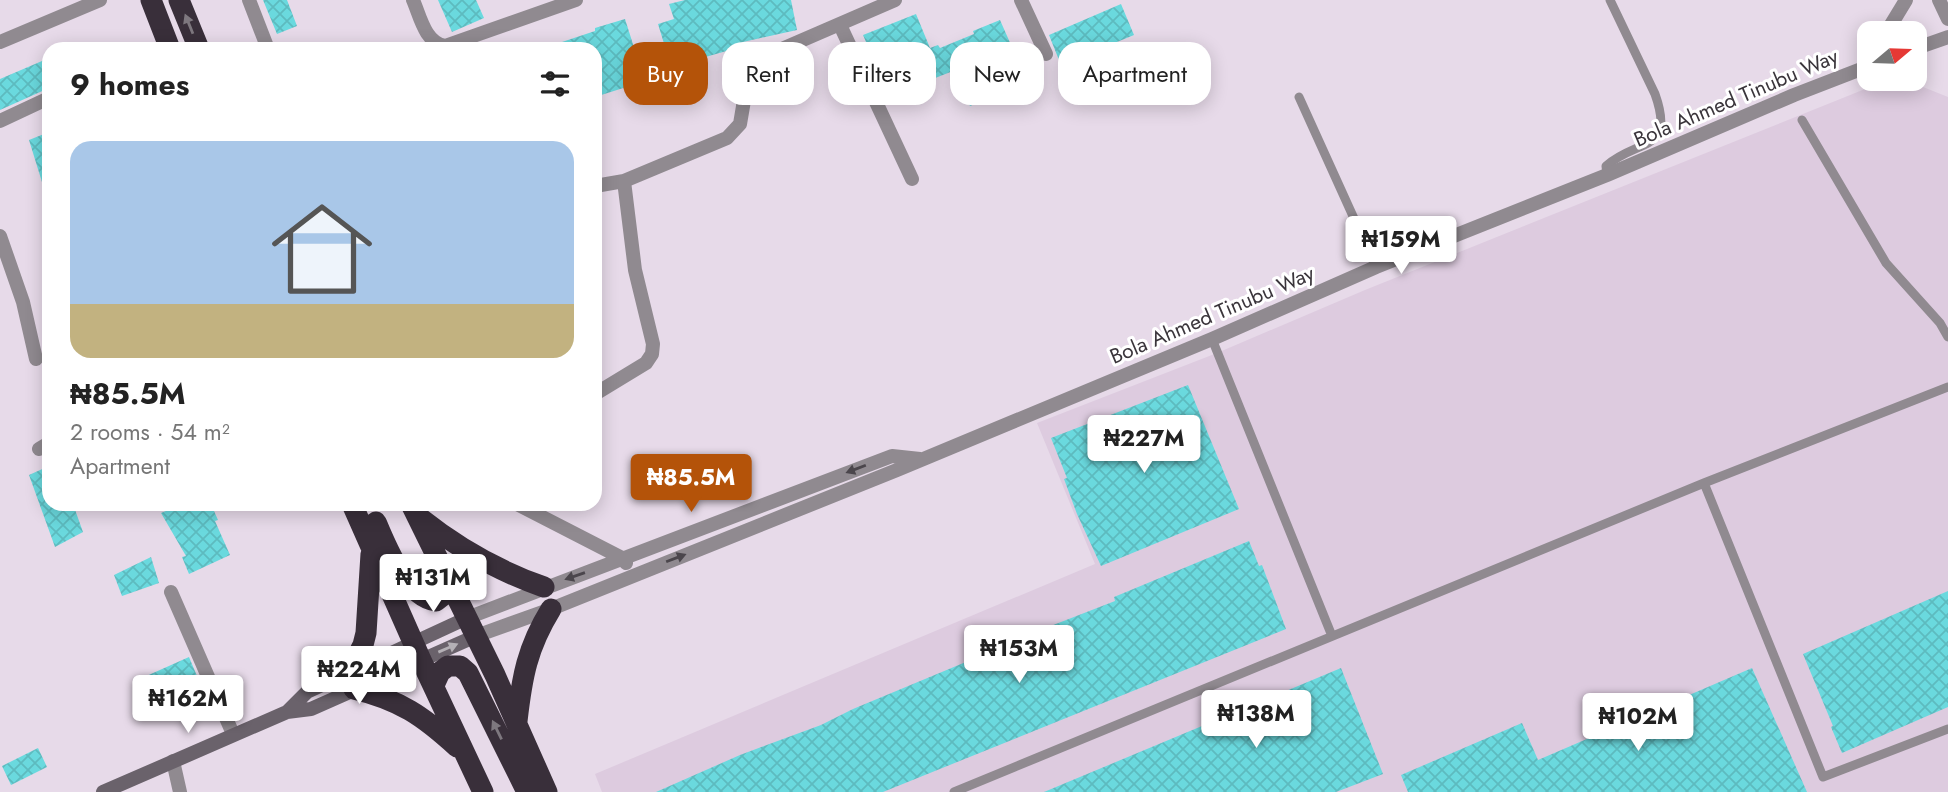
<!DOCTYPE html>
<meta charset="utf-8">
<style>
:root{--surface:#fff;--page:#f2f2f2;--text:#222;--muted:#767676;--accent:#b45309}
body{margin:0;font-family:Jost,sans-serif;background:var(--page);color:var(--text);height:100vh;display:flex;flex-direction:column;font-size:26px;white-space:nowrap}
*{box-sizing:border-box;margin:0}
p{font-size:23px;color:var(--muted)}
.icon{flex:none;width:38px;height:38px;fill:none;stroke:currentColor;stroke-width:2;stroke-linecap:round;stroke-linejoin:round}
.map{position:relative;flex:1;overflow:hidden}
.drawer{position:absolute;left:42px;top:42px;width:560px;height:469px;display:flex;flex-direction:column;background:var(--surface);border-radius:21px;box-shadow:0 4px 18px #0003}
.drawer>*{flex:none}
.banner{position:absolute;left:623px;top:42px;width:665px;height:63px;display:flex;gap:14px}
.needle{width:46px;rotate:71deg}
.buttons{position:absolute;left:1857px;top:21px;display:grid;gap:14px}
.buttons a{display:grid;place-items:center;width:70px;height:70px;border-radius:14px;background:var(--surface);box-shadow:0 4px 18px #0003;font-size:35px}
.price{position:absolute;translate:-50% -60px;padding:0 16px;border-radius:7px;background:#fff;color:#222;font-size:23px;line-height:46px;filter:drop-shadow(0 2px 4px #0008)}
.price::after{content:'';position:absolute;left:50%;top:42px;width:21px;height:16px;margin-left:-10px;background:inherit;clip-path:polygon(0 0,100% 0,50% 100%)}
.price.on{background:var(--accent);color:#fff}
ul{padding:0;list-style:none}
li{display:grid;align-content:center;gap:14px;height:371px;padding:0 28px}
li span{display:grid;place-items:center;height:217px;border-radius:21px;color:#555}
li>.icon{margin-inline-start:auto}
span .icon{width:126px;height:126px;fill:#fffc;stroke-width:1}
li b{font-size:30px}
h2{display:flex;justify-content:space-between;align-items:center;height:84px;padding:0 28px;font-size:30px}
.pill{padding:0 24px;border-radius:21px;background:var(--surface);box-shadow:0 4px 18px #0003;font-size:24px;line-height:63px}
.pill.on{background:var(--accent);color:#fff}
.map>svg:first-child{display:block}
</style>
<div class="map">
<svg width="1948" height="792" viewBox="0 0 1948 792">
<defs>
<pattern id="building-cross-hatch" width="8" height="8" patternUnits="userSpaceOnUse" patternTransform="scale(1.75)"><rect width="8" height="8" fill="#6ad9de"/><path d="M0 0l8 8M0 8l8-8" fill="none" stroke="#5dbbbf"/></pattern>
</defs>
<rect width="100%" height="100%" fill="#e7dae9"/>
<!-- built -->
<path fill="#ddcbdf" d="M1890,79H1903L1948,97V792H602L595,774L1095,564L1037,423L1217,353L1365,290Z"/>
<!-- building -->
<path fill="url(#building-cross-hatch)" d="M263,0H287L297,26L277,34Z
M438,0H476L484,18L452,32Z
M685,0H791L797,30L743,42L744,46L681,64L683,69L595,97V49H547V47L595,31V28L625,19L638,60L666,50L658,24L674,19L669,4Z
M1121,4L1134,35L1061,65L1049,35Z
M916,14L930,48L938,45L940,48L974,34L973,31L1000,20L1015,54L1018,53L1030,81L970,106L956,72L953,71L895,94L880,61L875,63L863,35Z
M49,58V88L0,110V79Z
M49,132V195H46L29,140Z
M1188,385L1239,509L1101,566L1077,514L1064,479L1067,478L1051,438Z
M49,466V504H73L83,532L55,547L29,475Z
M183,504H211L218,520L215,521L230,555L189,574L182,557L186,556L161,513Z
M1249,541L1259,566L1262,565L1286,629L883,792H656L740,755L821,725L853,709L997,649V647L1115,601L1114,597Z
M151,557L159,583L122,596L114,575Z
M1948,591V707L1842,753L1831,727L1833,726L1803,654Z
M189,657L197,676L142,702L133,682Z
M1341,668L1383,774L1336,792H1044Z
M1752,668L1807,792H1408L1401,775L1522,723L1538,760Z
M38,748L47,767L11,785L2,766Z"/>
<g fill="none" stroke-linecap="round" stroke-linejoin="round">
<!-- lane -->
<path stroke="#908a90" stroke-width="9" d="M1299,97L1376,267
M1802,120L1886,263L1940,323L1948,337
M1607,175L1606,166C1637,138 1676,153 1655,94L1610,0
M1212,339L1332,636
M1704,483L1823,777L1948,729
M954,792L1704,483L1948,387"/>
<!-- street -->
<path stroke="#908a90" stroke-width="14" d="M249,0L268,49
M413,0C420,16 425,43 445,46L576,0
M1021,0L1046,54
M1939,0L1948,19
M840,25L912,179
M1886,33L1906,0
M0,42L100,0
M1914,49L1948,37
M0,121L49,98
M595,186L624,181L727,138L740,124L749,71L759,59L895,0
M0,236L23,302L36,359
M595,394L646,363L652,354L653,344L635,270L624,181
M39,449L49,443
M517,504L624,559L626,563
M171,592L233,734
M467,618L892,456L920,459
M476,636L551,609L897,470L1212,339L1376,267L1607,175L1794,95L1869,66
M173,761L180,792"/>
<!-- secondary -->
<path stroke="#6a626b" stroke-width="14" d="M287,712L307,692L467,618
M103,792L287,712L311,709L476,636"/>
<!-- highway -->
<path stroke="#392f3a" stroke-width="21" d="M151,0L170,49
M179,0L199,49
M352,504L421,660L483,792
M411,504L495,675L547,792
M420,518C459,549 498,571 544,587
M376,522C386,546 407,598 436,601L445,594L448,580
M348,674L363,645L366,633L371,554
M434,685L440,672L448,666H460L468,673L527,792
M354,689C400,700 423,716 457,747
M517,721C522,677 527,648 551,609"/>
</g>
<!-- one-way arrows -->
<defs><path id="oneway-solid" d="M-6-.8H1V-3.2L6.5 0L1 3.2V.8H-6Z" transform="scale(1.75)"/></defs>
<g fill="#7e787f">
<use href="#oneway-solid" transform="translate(189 24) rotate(-112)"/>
<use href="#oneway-solid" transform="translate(497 730) rotate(-116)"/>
</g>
<g fill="#4b464c">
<use href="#oneway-solid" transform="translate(856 469) rotate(159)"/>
<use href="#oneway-solid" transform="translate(676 558) rotate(-21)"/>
<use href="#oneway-solid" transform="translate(575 576) rotate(161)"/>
</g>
<use fill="#b4b0b5" href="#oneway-solid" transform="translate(448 648) rotate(-23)"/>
<g text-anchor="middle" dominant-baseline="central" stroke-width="6" stroke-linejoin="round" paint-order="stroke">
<!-- street labels -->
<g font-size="21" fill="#3a353b" stroke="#fff">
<text transform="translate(1736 98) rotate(-23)">Bola Ahmed Tinubu Way</text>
<text transform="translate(1212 315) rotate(-23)">Bola Ahmed Tinubu Way</text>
</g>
</g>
</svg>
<div class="buttons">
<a><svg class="needle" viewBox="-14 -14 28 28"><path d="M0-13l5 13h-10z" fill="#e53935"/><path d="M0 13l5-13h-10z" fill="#767676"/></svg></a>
</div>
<b class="price" style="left:1401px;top:276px">₦159M</b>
<b class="price" style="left:1144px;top:475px">₦227M</b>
<b class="price on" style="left:691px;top:514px">₦85.5M</b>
<b class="price" style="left:433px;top:614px">₦131M</b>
<b class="price" style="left:1019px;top:685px">₦153M</b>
<b class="price" style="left:359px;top:706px">₦224M</b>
<b class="price" style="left:188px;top:735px">₦162M</b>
<b class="price" style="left:1256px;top:750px">₦138M</b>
<b class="price" style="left:1638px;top:753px">₦102M</b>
<div class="banner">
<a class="pill on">Buy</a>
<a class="pill">Rent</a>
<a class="pill">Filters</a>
<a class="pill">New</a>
<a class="pill">Apartment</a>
</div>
<section class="drawer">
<h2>9 homes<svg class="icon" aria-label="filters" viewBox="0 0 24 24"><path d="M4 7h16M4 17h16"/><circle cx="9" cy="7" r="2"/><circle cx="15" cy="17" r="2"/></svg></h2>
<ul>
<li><span style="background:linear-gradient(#a9c7e8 75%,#c2b280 0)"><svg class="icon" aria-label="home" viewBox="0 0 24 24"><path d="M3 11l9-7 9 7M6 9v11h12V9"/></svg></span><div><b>₦85.5M</b><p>2 rooms · 54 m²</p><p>Apartment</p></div></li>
</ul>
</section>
</div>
